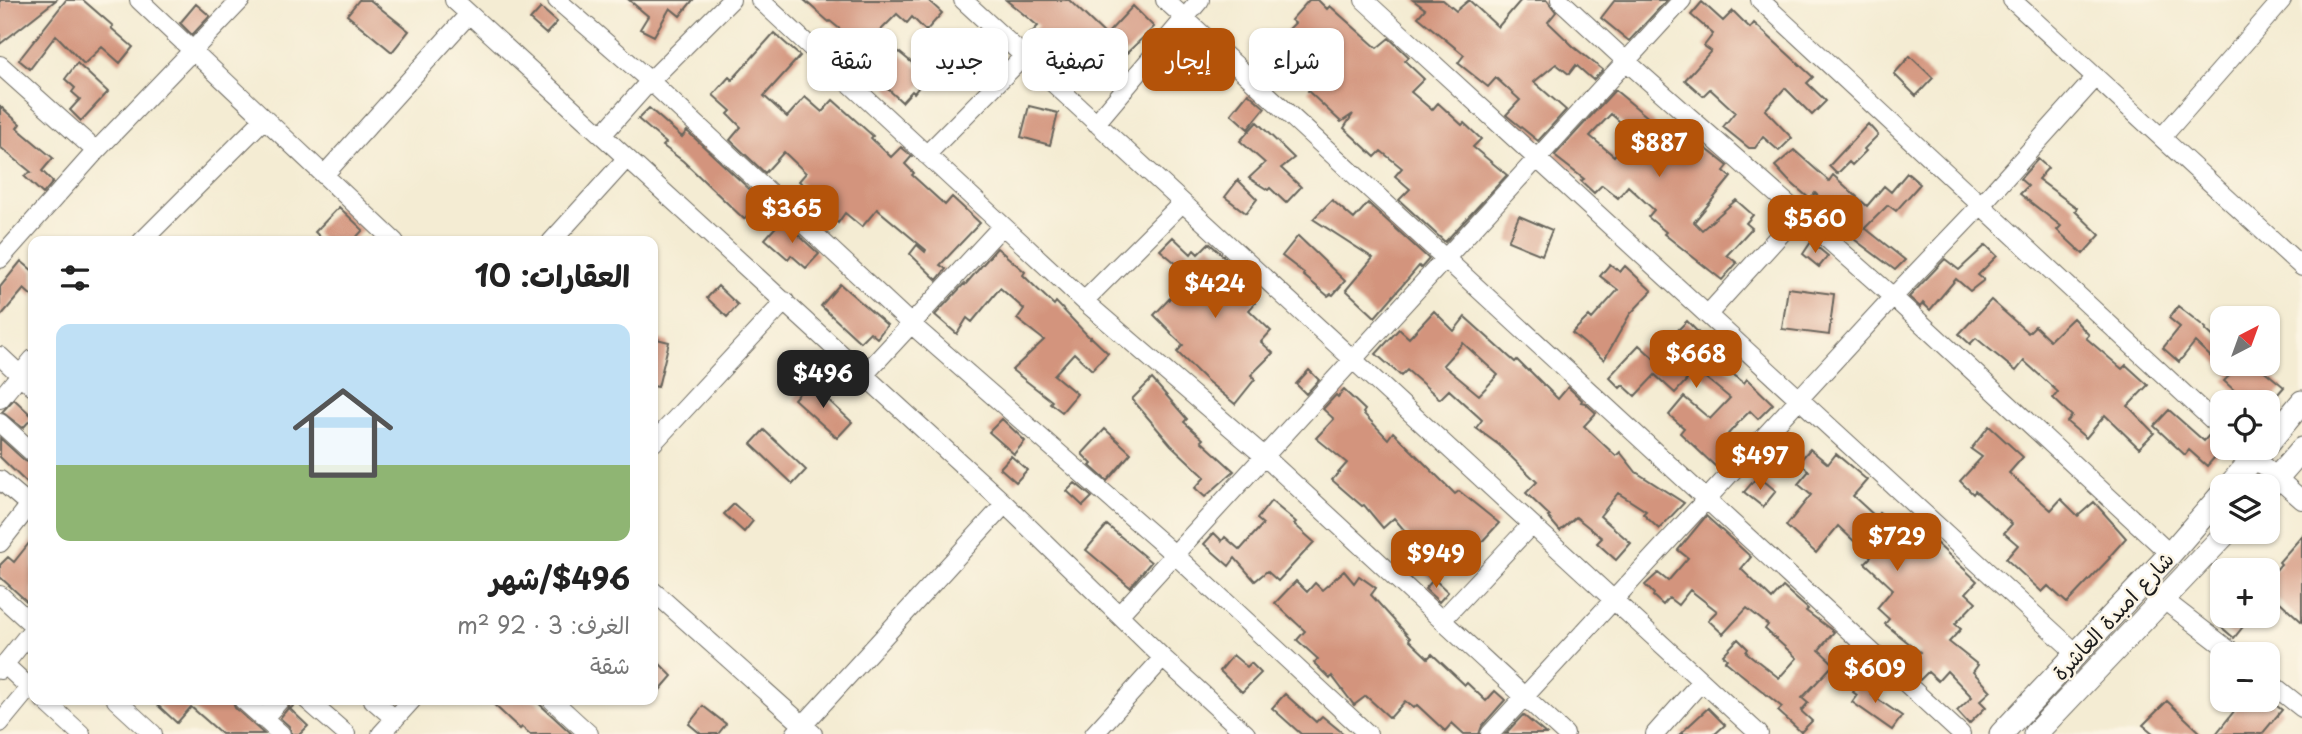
<!DOCTYPE html>
<html lang="ar">
<meta charset="utf-8">
<style>
:root{--surface:#fff;--page:#f6f6f6;--text:#222;--muted:#767676;--accent:#b45309}
body{margin:0;font-family:"Playpen Sans","Playpen Sans Arabic",sans-serif;background:var(--page);color:var(--text);direction:rtl;height:100vh;display:flex;flex-direction:column;font-size:26px;white-space:nowrap}
*{box-sizing:border-box;margin:0}
p{font-size:23px;color:var(--muted)}
.icon{flex:none;width:38px;height:38px;fill:none;stroke:currentColor;stroke-width:2;stroke-linecap:round;stroke-linejoin:round}
.map{position:relative;flex:1;overflow:hidden;direction:ltr}
.drawer{position:absolute;left:28px;top:236px;width:630px;height:469px;display:flex;flex-direction:column;background:var(--surface);border-radius:14px;box-shadow:0 2px 5px #0004;direction:rtl}
.drawer>*{flex:none}
.hud{position:absolute;left:679px;top:28px;width:665px;height:63px;direction:rtl;display:flex;gap:14px}
.needle{width:46px;rotate:41deg}
.buttons{position:absolute;left:2210px;top:306px;display:grid;gap:14px}
.buttons a{display:grid;place-items:center;width:70px;height:70px;border-radius:14px;background:var(--surface);box-shadow:0 2px 5px #0004;font-size:35px}
.price{position:absolute;translate:-50% -60px;padding:0 16px;border-radius:14px;background:var(--accent);color:#fff;font-size:23px;line-height:46px;filter:drop-shadow(0 2px 4px #0008)}
.price::after{content:'';position:absolute;left:50%;top:42px;width:21px;height:16px;margin-left:-10px;background:inherit;clip-path:polygon(0 0,100% 0,50% 100%)}
.price.on{background:#222;color:#fff}
ul{padding:0;list-style:none}
li{display:grid;align-content:center;gap:14px;height:371px;padding:0 28px}
li span{display:grid;place-items:center;height:217px;border-radius:14px;color:#555}
li>.icon{margin-inline-start:auto}
span .icon{width:126px;height:126px;fill:#fffc;stroke-width:1}
li b{font-size:30px}
h2{display:flex;justify-content:space-between;align-items:center;height:84px;padding:0 28px;font-size:30px}
.pill{padding:0 24px;border-radius:14px;background:var(--surface);box-shadow:0 2px 5px #0004;font-size:24px;line-height:63px}
.pill.on{background:var(--accent);color:#fff}
.map>svg:first-child{display:block}
</style>
<div class="map">
<svg width="2302" height="734" viewBox="0 0 2302 734">
<rect width="100%" height="100%" fill="#fcf5e5"/>
<filter id="ink" filterUnits="userSpaceOnUse"><feTurbulence type="fractalNoise" baseFrequency=".0143" numOctaves="2"/><feDisplacementMap in="SourceGraphic" scale="14" xChannelSelector="R" yChannelSelector="G"/><feConvolveMatrix kernelMatrix="1 2 1 2 8 2 1 2 1" color-interpolation-filters="sRGB"/></filter>
<filter id="wash" filterUnits="userSpaceOnUse"><feTurbulence type="fractalNoise" baseFrequency=".00686" numOctaves="4" result="noise"/><feDisplacementMap in="SourceGraphic" scale="28" xChannelSelector="R" yChannelSelector="G"/><feGaussianBlur stdDeviation="1.57" result="paint"/><feColorMatrix in="noise" values="0 0 0 0 0 0 0 0 0 0 0 0 0 0 0 0 0 1.4 0 .05"/><feComposite in="paint" operator="in"/></filter>
<g filter="url(#wash)">
<rect width="100%" height="100%" fill="#f4ecd3"/>
<g id="blocks">
<!-- building -->
<path fill="#d3947d" fill-rule="evenodd" d="M0,0H56L0,44Z
M66,0H83L113,26L111,28L133,47L120,63L102,47L84,64L56,35L30,69L19,60Z
M359,0H370L409,31L392,52L347,15Z
M629,0H693L680,16L670,8L654,36L640,29L648,16Z
M804,0H928L942,13L926,31L912,17L907,23L897,14L877,34L928,76L914,93L912,91L902,102L887,88L889,85L858,59L866,50L830,21L829,22Z
M1006,0H1069L1106,35L1133,6L1154,27L1127,53L1124,51L1097,83L1077,66L1080,62L1055,41L1044,52L1028,36L1038,26Z
M1309,0H1318L1327,9L1330,6L1377,48L1389,38L1409,57L1405,61L1424,79L1411,92L1432,110L1438,103L1462,125L1464,123L1481,139L1473,147L1507,175L1445,242L1399,200L1410,189L1395,176L1402,168L1381,151L1375,157L1344,128L1353,114L1341,122L1308,91L1327,70L1305,49L1287,71L1267,51L1295,23L1291,20Z
M1413,0H1443L1456,11L1469,0L1498,27L1521,0H1547L1556,12L1548,22L1575,48L1603,70L1593,80L1576,65L1569,74L1556,64L1534,82L1566,110L1538,141L1506,115L1520,100L1496,78L1488,87L1458,63L1464,55L1418,17L1425,9Z
M1615,0H1667L1629,41L1601,18Z
M1702,2L1723,21L1733,11L1750,28L1754,23L1813,77L1807,83L1826,101L1812,115L1785,88L1765,110L1792,138L1779,151L1763,137L1755,148H1749L1723,127L1735,112L1710,89L1703,96L1685,80L1711,51L1704,46L1713,34L1691,15Z
M196,4L210,16L192,35L180,23Z
M541,8L557,22L546,34L530,20Z
M774,33L800,56L764,96L787,117L805,97L822,112L833,100L873,136L871,138L891,157L901,147L912,156L905,164L914,173L912,175L945,205L952,197L980,223L940,265L946,269L937,280L910,254L917,245L925,252L926,250L877,209L862,227L845,213L838,223L826,213L829,210L799,181L806,173L784,152L765,173L730,140L741,127L728,114L731,111L713,95L729,77L732,80Z
M967,44L995,69L985,79L957,54Z
M1910,56L1933,78L1916,96L1894,74Z
M77,63L108,92L81,121L70,110L80,99L72,92L75,88L65,79Z
M1615,90L1681,145L1685,141L1698,153L1704,147L1728,166L1724,171L1731,177L1694,222L1702,230L1736,200L1753,215L1746,223L1752,228L1727,255L1737,263L1722,280L1664,234L1666,232L1648,217L1654,210L1628,186L1618,198L1602,185L1594,193L1581,181L1584,179L1557,158L1555,155ZM1611,114L1634,134L1614,156L1590,136Z
M1248,93L1265,108L1248,129L1231,114Z
M0,106L20,124L17,128L53,158L42,171L53,182L43,194L24,176L31,172L0,147Z
M1029,106L1058,113L1050,145L1021,137Z
M649,108L682,137L687,131L773,211L764,220L752,210L744,219L683,161L663,146L666,143L638,119Z
M1257,122L1294,158L1281,168L1301,187L1286,203L1270,188L1268,190L1249,178L1265,163L1240,141Z
M1868,124L1878,135L1864,149L1866,151L1852,165L1849,162L1837,174L1829,166Z
M1794,150L1829,181L1833,175L1867,206L1884,186L1891,192L1907,173L1920,184L1896,211L1888,205L1865,228L1905,260L1895,270L1834,224L1840,217L1815,193L1810,199L1788,180L1775,166Z
M2038,159L2048,168L2038,179L2077,208L2075,211L2100,235L2083,254L2057,230L2061,226L2020,194L2028,186L2020,179Z
M1238,180L1257,199L1246,213L1225,197Z
M1332,200L1354,219L1368,203L1429,259L1421,268L1419,266L1375,317L1346,290L1373,258L1313,219Z
M339,207L363,230L352,242H325L315,232Z
M1519,216L1552,230L1542,255L1508,241Z
M782,220L819,254L806,268L791,255L788,259L765,239Z
M1298,236L1345,281L1333,295L1331,294L1328,296L1303,275L1304,273L1282,256Z
M1173,237L1191,254L1194,250L1198,254L1209,243L1255,285L1246,295L1255,303L1249,310L1271,331L1261,342L1273,353L1251,375L1255,379L1235,404L1206,380L1177,352L1183,345L1170,333L1171,332L1154,315L1191,276L1160,250Z
M1811,242L1828,256L1819,267L1803,254Z
M1986,245L1997,256L1978,275L1984,280L1970,291L1956,279L1930,310L1923,303L1920,307L1909,297L1945,259L1959,270Z
M997,248L1025,272L1023,275L1054,305L1056,302L1090,338L1091,337L1108,353L1092,370L1074,353L1054,375L1077,394L1062,412L1050,403L1052,401L1012,370L1044,340L1017,319L1024,309L1000,288L972,322L967,318L957,334L935,315L964,284L965,285Z
M21,261L33,271V297L24,289L0,317V287Z
M1610,264L1620,272L1625,266L1652,291L1630,314L1604,360L1572,333L1589,316L1592,319L1618,290L1600,276Z
M840,284L887,325L877,338L870,332L860,342L821,306Z
M718,286L738,305L727,317L707,298Z
M1788,288L1834,294L1829,335L1782,329Z
M1991,300L2028,333L2035,326L2050,340L2073,318L2089,335L2086,338L2122,369L2126,365L2148,385L2128,406L2154,433L2139,448L2105,415L2086,438L2067,422L2072,416L2053,398L2058,392L2024,361L2016,371L1976,338L1970,344L1959,334Z
M2178,306L2206,328L2205,329L2222,345V364H2256L2284,387L2271,402H2247L2224,381L2230,375L2195,342L2179,362L2163,348L2180,327L2169,318Z
M1434,311L1454,331L1465,317L1515,362L1517,360L1528,371L1529,370L1558,399L1568,387L1582,400L1581,402L1585,403L1596,413L1584,426L1616,456L1620,452L1636,472L1684,503L1659,529L1643,514L1646,511L1618,493L1600,516L1631,543L1616,560L1597,543L1602,538L1576,517L1560,531L1548,517L1550,516L1526,493L1537,482L1499,445L1476,428L1482,420L1449,390L1440,399L1407,370L1401,376L1376,354L1399,329L1409,338ZM1463,343L1498,375L1479,395L1443,365Z
M1687,321L1722,357L1718,362L1744,383L1747,379L1773,404L1758,419L1750,411L1739,422L1728,434L1737,443L1715,466L1680,433L1684,428L1669,415L1684,397L1710,419L1730,398L1696,370L1675,393L1655,375L1635,396L1623,385L1620,388L1609,377L1639,345L1658,362L1681,335L1677,331Z
M653,338L669,342L658,387L653,386Z
M1309,370L1319,380L1306,394L1296,384Z
M1152,379L1187,419L1184,422L1203,439L1201,441L1234,471L1205,497L1195,488L1205,477L1171,445L1132,399Z
M809,382L852,422L837,438L794,399Z
M1344,390L1365,410L1363,413L1388,439L1393,432L1455,494L1459,491L1499,523L1468,557L1459,549L1432,579L1410,560L1420,549L1394,518L1383,528L1364,505L1362,506L1332,480L1347,463L1316,438L1334,419L1323,409L1336,395L1338,397Z
M14,399L33,417L23,428L2,412Z
M2169,410L2204,441L2210,434L2222,440V449L2207,466L2189,450L2185,455L2154,426Z
M1002,419L1025,441L1014,454L989,432Z
M1989,426L2023,457L2009,473L2051,510L2061,499L2078,516L2094,502L2126,538L2109,557L2110,558L2067,603L2048,586L2042,592L2006,559L2018,545L2004,533L2012,524L1975,491L1973,494L1960,481L1982,457L1971,449Z
M1105,429L1131,453L1107,481L1090,466L1092,464L1082,454Z
M764,430L806,470L793,484L751,444Z
M0,438L25,461L33,464V489L0,457Z
M1810,449L1828,464L1836,454L1867,480L1853,496L1876,517L1879,513L1910,537L1919,527L1977,581L1966,593L1976,602L1955,624L1961,629L1949,642L1978,665L1973,672L1991,691L1980,701L1986,707L1969,724L1957,711L1972,697L1947,671L1938,681L1928,672L1920,680L1905,667L1920,652L1885,624L1889,619L1877,608L1893,589L1865,563L1871,557L1838,526L1816,553L1786,526L1811,495L1798,484L1809,471L1799,462Z
M1011,456L1027,470L1016,482L1000,468Z
M1758,476L1776,491L1763,507L1744,492Z
M1075,483L1092,497L1083,506L1067,491Z
M1271,501L1296,522L1294,524L1314,542L1278,581L1267,571L1255,581L1235,558L1229,566L1204,544L1214,533L1222,541L1225,537L1240,550L1263,524L1257,519Z
M734,504L753,521L744,532L724,514Z
M1706,516L1751,557L1741,569L1772,599L1783,587L1808,609L1806,611L1834,632L1819,650L1834,664L1802,698L1808,703L1801,711L1812,721L1801,732L1778,711L1782,707L1725,661L1727,659L1723,655L1738,639L1748,649L1746,652L1779,678L1797,658L1765,629L1768,625L1747,608L1723,634L1708,620L1717,611L1690,590L1678,605L1669,598L1663,605L1653,596L1654,594L1645,585L1658,573L1668,581L1688,558L1678,550Z
M1107,525L1151,562L1130,587L1086,550Z
M2302,536V622L2268,591V579L2281,564L2279,562Z
M33,538V607L0,577V565L8,557L14,562Z
M1344,571L1354,583L1359,576L1376,588L1371,595L1410,638L1409,640L1428,658L1432,654L1465,685L1467,683L1486,701L1495,691L1505,700L1482,726L1479,734H1464L1452,723L1445,731L1417,705L1414,708L1405,701L1390,718L1366,696L1354,705L1332,676L1330,679L1314,663L1318,659L1297,640L1305,631L1275,603L1296,581L1307,592L1315,583L1322,590Z
M1434,579L1448,592L1439,602L1425,589Z
M2228,616H2237L2245,624L2234,638L2220,626Z
M1233,655L1247,667L1251,663L1261,673L1242,692L1220,671Z
M653,657L672,676L653,698Z
M1865,677L1878,688L1872,695L1902,716L1892,730L1852,702L1857,695L1853,692Z
M1285,694L1316,722L1322,716L1344,734H1301L1272,708Z
M2268,696L2271,698L2269,700L2282,710L2262,734H2216L2243,700H2268Z
M152,700H232L235,708L264,734H222L191,707L177,723Z
M291,700H296V703L290,709L308,726L300,734H292L289,726L280,718L289,707Z
M489,700H535L572,734H530L522,727L520,729Z
M2167,701L2202,734H2154L2143,725Z
M703,706L726,724L718,734H701L689,724Z
M1708,708L1725,725L1715,734H1680Z
M1523,715L1546,734H1505Z"/>
</g>
</g>
<g filter="url(#ink)">
<use href="#blocks" fill-opacity="0" stroke="#68655c" stroke-width="2"/>
<g fill="none" stroke-linecap="round" stroke-linejoin="round">
<defs>
<path id="minor" d="M139,0L395,242
M454,0L1005,504L1163,658L1246,734
M557,0L650,81L911,324L1174,554L1368,734
M760,0L1084,301L1265,457L1565,734
M963,0L1759,734
M1165,0L1961,734
M1364,0L2075,652
M1560,0L1626,61L1893,297L2170,554
M1760,0L2222,429
M2012,0L2302,267
M0,65L96,151
M1096,123L1200,0
M602,135L650,81L731,0
M2162,137L2282,0
M926,155L1024,56
M324,175L469,14
M141,242L264,119
M551,242L627,158
M0,259L96,151L241,0
M1084,301L1182,203
M1708,314L1799,214
M0,356L33,387
M864,375L1002,226
M0,399L33,359
M0,423L33,453
M653,443L785,301
M2243,448L2302,500
M0,480L33,508
M0,543L33,501
M653,591L813,734
M0,595L33,625
M2164,600L2234,654
M1119,615L1682,0
M1442,620L1531,525
M4,664L33,691
M0,670L33,629
M2268,681L2302,708
M44,700L81,734
M116,700L153,734
M243,700L281,734
M307,700L346,734
M373,700L395,719
M552,700L589,734
M263,719L280,700
M0,723L33,683
M381,734L412,700
M795,734L1005,504
M1094,734L1163,658
M1490,734L1893,297L1981,205L2096,77
M1655,734L1701,682"/>
<path id="major" d="M2268,443L2302,402
M2229,486L2263,448
M2268,488L2302,449
M2001,734L2170,554L2222,494
M2035,734L2227,532"/>
</defs>
<!-- minor casing -->
<use href="#minor" stroke="#68655c" stroke-width="20"/>
<!-- major casing -->
<use href="#major" stroke="#68655c" stroke-width="25"/>
<!-- minor -->
<use href="#minor" stroke="#fff" stroke-width="18"/>
<!-- major -->
<use href="#major" stroke="#fff" stroke-width="23"/>
</g>
</g>
<g text-anchor="middle" dominant-baseline="central" stroke-width="5" stroke-linejoin="round" paint-order="stroke">
<!-- street labels -->
<g font-size="21" fill="#1c1c1c" stroke="#fcf5e5">
<text transform="translate(2112 615) rotate(-47)">شارع امبدة العاشرة</text>
</g>
</g>
</svg>
<div class="buttons">
<a><svg class="needle" viewBox="-14 -14 28 28"><path d="M0-13l5 13h-10z" fill="#e53935"/><path d="M0 13l5-13h-10z" fill="#767676"/></svg></a>
<a><svg class="icon" aria-label="locate" viewBox="0 0 24 24"><circle cx="12" cy="12" r="6"/><path d="M12 2v4M12 18v4M2 12h4M18 12h4"/></svg></a>
<a><svg class="icon" aria-label="layers" viewBox="0 0 24 24"><path d="M12 4l9 5-9 5-9-5zM3 14l9 5 9-5"/></svg></a>
<a>+</a>
<a>−</a>
</div>
<b class="price" style="left:1659px;top:179px">$887</b>
<b class="price" style="left:792px;top:245px">$365</b>
<b class="price" style="left:1815px;top:255px">$560</b>
<b class="price" style="left:1215px;top:320px">$424</b>
<b class="price" style="left:1696px;top:390px">$668</b>
<b class="price on" style="left:823px;top:410px">$496</b>
<b class="price" style="left:1760px;top:492px">$497</b>
<b class="price" style="left:1897px;top:573px">$729</b>
<b class="price" style="left:1436px;top:590px">$949</b>
<b class="price" style="left:1875px;top:705px">$609</b>
<div class="hud">
<a class="pill">شراء</a>
<a class="pill on">إيجار</a>
<a class="pill">تصفية</a>
<a class="pill">جديد</a>
<a class="pill">شقة</a>
</div>
<section class="drawer">
<h2>العقارات: 10<svg class="icon" aria-label="filters" viewBox="0 0 24 24"><path d="M4 7h16M4 17h16"/><circle cx="9" cy="7" r="2"/><circle cx="15" cy="17" r="2"/></svg></h2>
<ul>
<li><span style="background:linear-gradient(#bfe0f5 65%,#8fb573 0)"><svg class="icon" aria-label="home" viewBox="0 0 24 24"><path d="M3 11l9-7 9 7M6 9v11h12V9"/></svg></span><div><b>$496/شهر</b><p>الغرف: 3 · 92 m²</p><p>شقة</p></div></li>
</ul>
</section>
</div>
